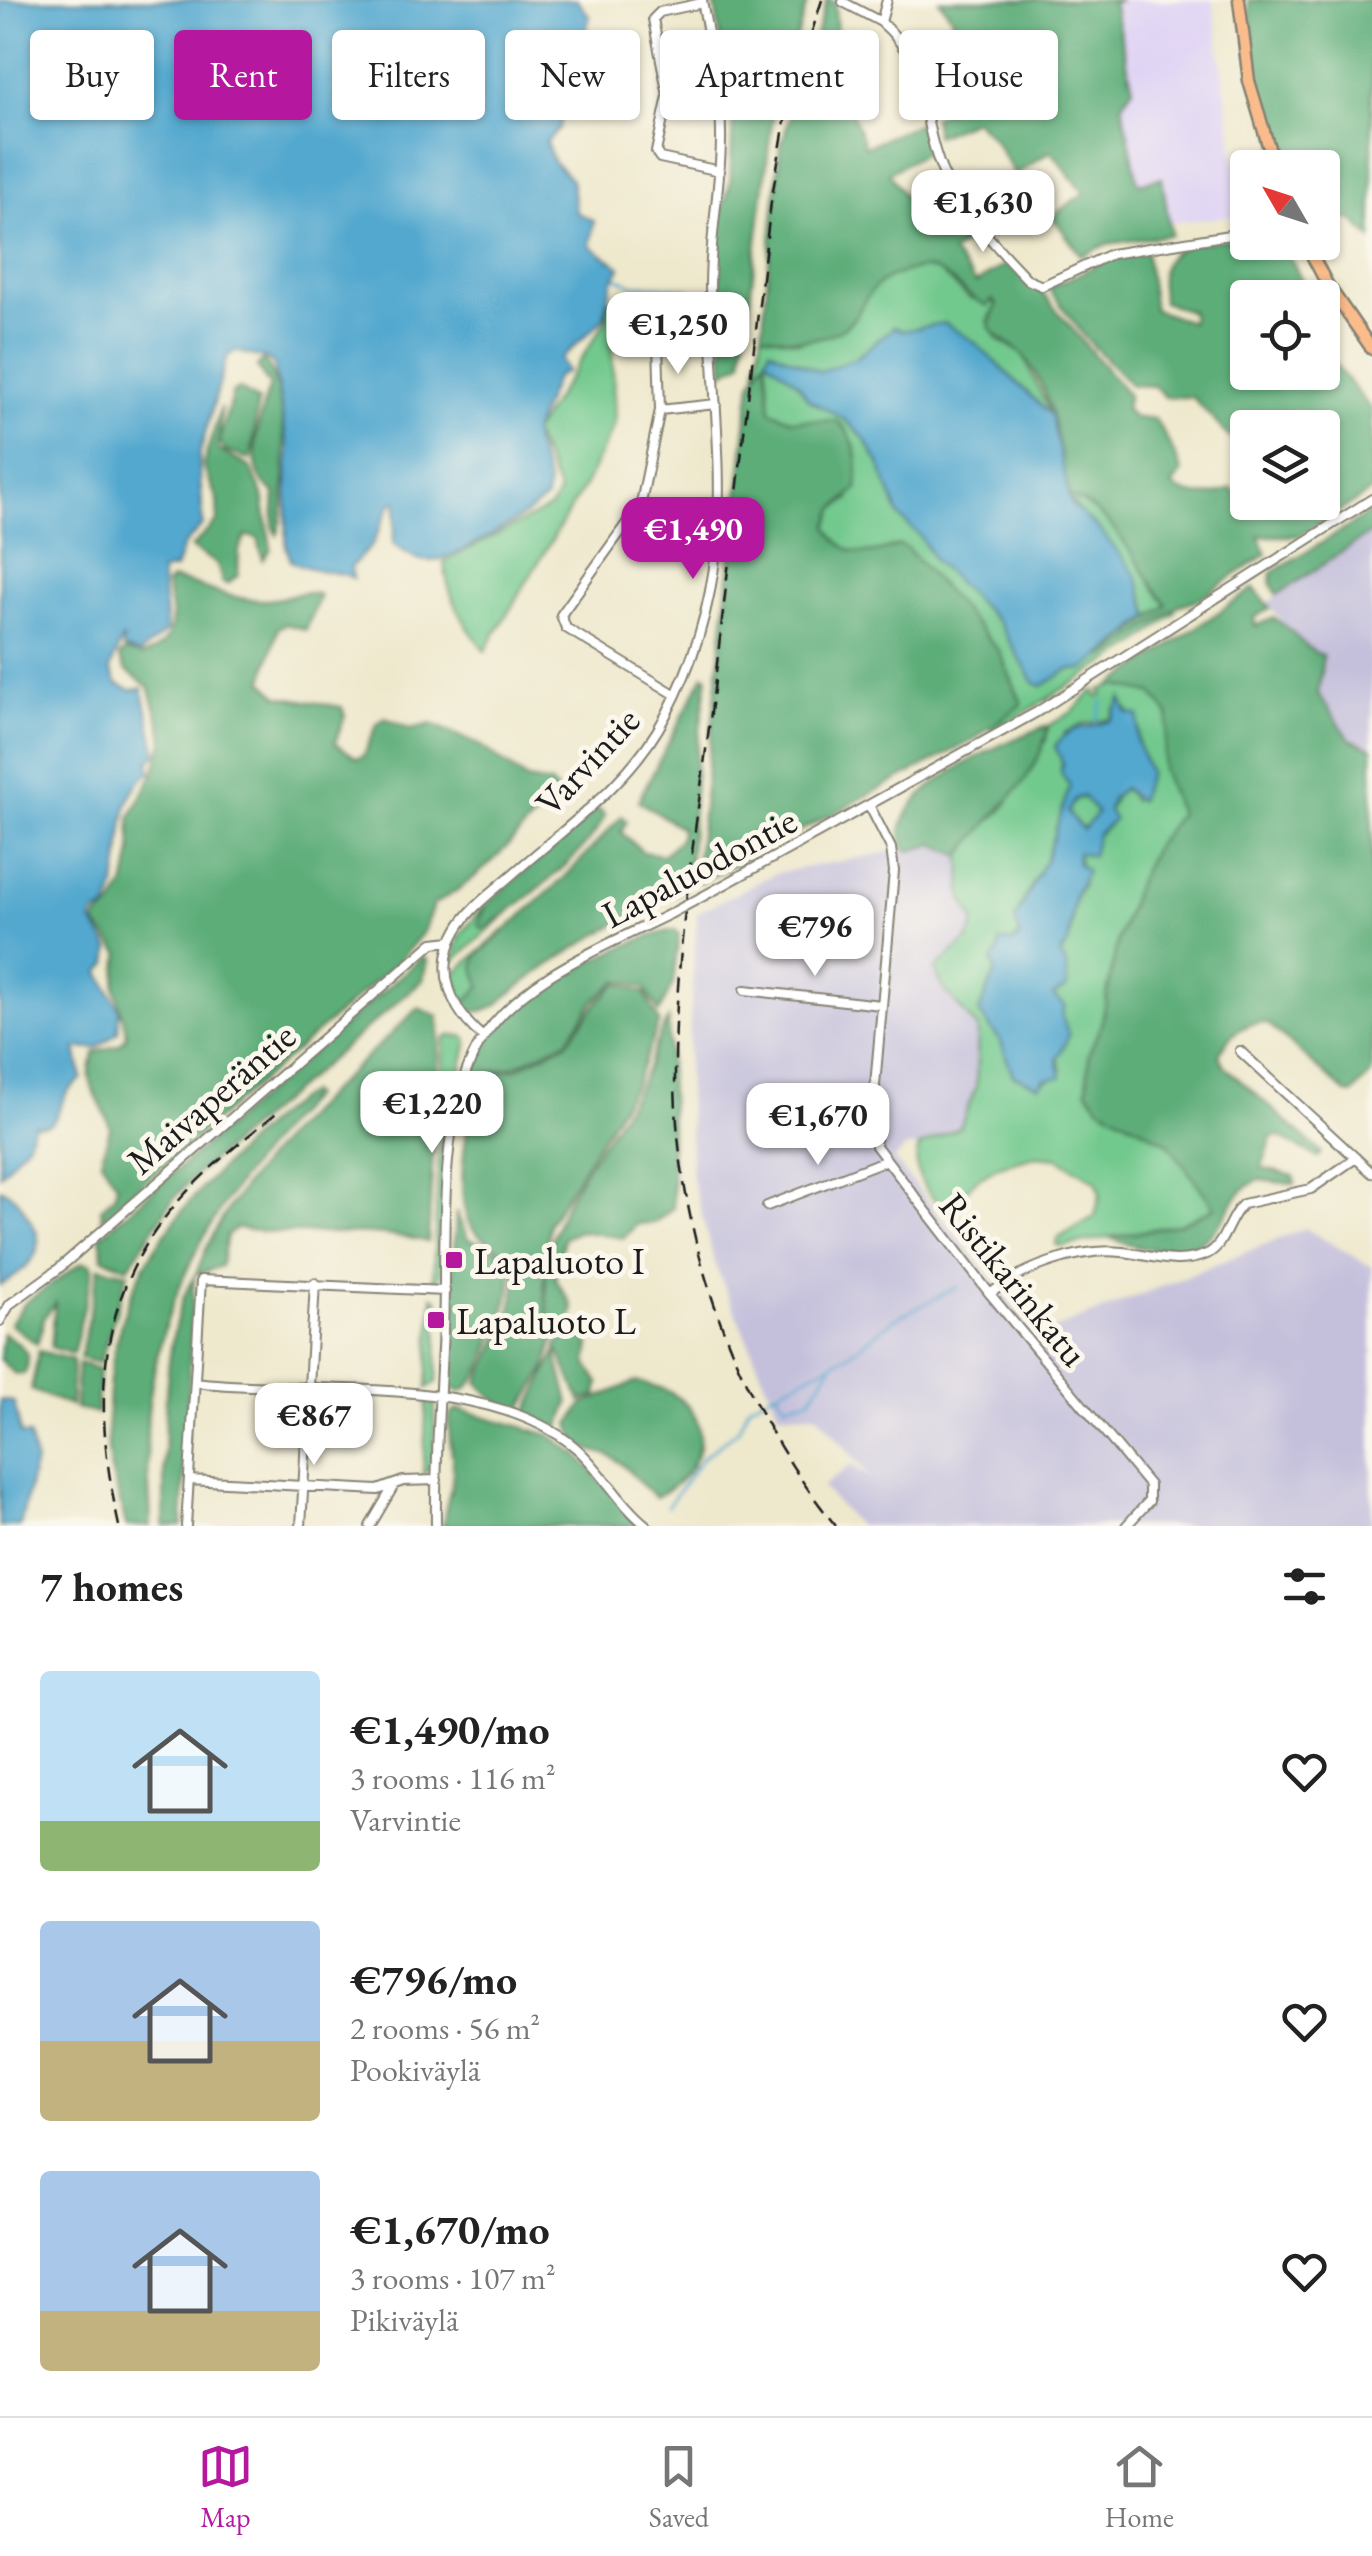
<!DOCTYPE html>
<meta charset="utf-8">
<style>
:root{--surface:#fff;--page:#f6f6f6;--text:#222;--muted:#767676;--line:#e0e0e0;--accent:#b5179e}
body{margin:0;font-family:"EB Garamond",serif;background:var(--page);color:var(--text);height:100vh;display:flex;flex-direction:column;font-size:38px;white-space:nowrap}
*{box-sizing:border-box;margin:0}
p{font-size:32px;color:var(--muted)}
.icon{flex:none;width:55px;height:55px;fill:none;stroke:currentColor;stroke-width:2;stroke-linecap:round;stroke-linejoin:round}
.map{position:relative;height:1526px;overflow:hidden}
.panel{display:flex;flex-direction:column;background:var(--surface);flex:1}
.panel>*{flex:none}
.guide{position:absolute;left:30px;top:30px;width:1312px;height:90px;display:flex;gap:20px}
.needle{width:65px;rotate:309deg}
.fabs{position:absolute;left:1230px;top:150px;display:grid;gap:20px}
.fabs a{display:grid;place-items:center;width:110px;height:110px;border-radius:10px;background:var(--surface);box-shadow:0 2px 8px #0004;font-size:50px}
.price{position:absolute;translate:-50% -85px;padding:0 22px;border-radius:20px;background:#fff;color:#222;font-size:32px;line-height:65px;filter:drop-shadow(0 2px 5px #0008)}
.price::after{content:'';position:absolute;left:50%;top:60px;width:30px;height:22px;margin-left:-15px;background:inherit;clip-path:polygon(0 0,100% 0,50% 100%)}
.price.on{background:var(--accent);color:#fff}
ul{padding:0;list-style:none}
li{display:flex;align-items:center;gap:30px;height:250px;padding:0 40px}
li span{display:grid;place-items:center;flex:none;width:280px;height:200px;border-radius:10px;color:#555}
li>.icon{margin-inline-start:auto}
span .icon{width:120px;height:120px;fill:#fffc;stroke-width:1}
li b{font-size:42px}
h2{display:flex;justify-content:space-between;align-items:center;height:120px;padding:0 40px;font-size:42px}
.chip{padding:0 35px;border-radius:10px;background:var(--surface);box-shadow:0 2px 8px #0004;font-size:35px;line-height:90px}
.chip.on{background:var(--accent);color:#fff}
.tab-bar{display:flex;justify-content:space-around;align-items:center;height:140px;border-top:2px solid var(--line);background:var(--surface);font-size:28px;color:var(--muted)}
.tab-bar a{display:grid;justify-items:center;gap:5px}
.tab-bar .on{color:var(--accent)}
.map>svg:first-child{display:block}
</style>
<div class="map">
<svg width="1372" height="1526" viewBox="0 0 1372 1526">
<rect width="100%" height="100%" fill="#fbf7ec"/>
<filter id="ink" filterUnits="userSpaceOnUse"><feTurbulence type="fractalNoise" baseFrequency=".01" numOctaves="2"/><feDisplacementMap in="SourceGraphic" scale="20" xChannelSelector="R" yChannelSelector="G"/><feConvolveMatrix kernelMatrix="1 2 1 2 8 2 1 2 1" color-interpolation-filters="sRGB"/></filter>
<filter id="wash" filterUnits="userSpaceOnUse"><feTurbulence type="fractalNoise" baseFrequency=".0048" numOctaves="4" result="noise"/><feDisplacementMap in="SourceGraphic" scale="40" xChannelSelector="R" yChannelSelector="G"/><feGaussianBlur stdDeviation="2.25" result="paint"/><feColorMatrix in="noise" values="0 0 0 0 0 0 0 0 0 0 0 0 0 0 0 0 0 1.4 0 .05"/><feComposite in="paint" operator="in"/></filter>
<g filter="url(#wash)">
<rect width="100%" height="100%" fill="#eee8cc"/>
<!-- built -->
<path fill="#e0d4f4" d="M1121,0H1213L1237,172L1238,215L1169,223L1162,179L1138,184L1122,103L1113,2Z"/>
<!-- industrial -->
<path fill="#c4c0db" d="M1372,532V748L1350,739L1332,719L1318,694V674L1325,663L1303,647L1267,603Z
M934,844L961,856L962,896L975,923L968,940L953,957L939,964L943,988L979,1029L980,1063L970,1107L955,1133L919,1147H906L894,1160L1038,1336L1305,1228L1372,1267V1526H858L822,1487L851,1465L871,1478L817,1414L779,1413L715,1265L692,1179L687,1071L697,913L776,873Z"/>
<!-- green -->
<path fill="#72c98e" stroke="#477255" stroke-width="2.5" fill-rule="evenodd" d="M918,268L938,271L970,299L997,303L988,320L998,340L1022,353L1051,415L973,341L944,323L903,331L894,327L856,358L820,372L770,349L766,357L798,383L808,399L844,419L864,438L879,463L899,516L920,536L935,561L998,622L1035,683L1042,686L1068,670L1113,653L1175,608V613L1137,644L993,732L992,727L1022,704L999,651L899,545C868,557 844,559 828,527L835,509L850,499L838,421L792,420L771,411L765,360L756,372L762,334L800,342L861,304L870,287L884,277Z
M625,296L612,346L615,423L585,485L485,651C464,624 447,597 444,562L551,507L559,492L533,433L607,319L608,303Z
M1068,496C1116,511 1139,570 1167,606L1150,616L1142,591Z
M1118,684L1152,693L1169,715V788L1179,814L1155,846L1138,881L1117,942L1102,1022L1089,1053L1087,1090L1099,1106L1168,1143L1215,1208L1179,1224L1060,1247L1056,1244L1059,1238L1095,1216L1100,1194L1097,1182L1058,1158L1035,1156L999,1166L976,1180L963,1194L955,1217C931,1201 909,1176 919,1147L960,1127L976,1087L978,1029L943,988L935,969L968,940L975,923L962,896L961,856L986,823L1002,811L1046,739L1048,726L1072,712L1094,690L1098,697L1103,695L1100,690ZM1125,706L1139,729C1135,752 1145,766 1139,796L1133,801L1126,790H1119L1108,811L1112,822L1077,852L1083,884C1066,905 1079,936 1060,954L1067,973L1053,995C1074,1030 1049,1044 1062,1070L1039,1085L1013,1075L1000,1040L979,1012L996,971L992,961L1020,935L1019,909L1046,859L1070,786L1061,773L1064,733L1083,724L1111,719L1115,708Z
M1067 813a15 15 0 1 1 30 0a15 15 0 1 1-30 0Z
M486,904L480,913L483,928L512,909L452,963L460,935Z
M504,930C479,954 473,952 481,986L466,1002L470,1010L462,1004L454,974Z
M449,1036H464L468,1041L448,1126L441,1275L433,1284L444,1040Z
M433,1296L438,1300L437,1382L427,1388Z
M427,1398L435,1406L433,1466L423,1474Z"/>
<!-- forest -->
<path fill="#5dad79" stroke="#3c644a" stroke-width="2.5" d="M714,0H808L772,122L742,362L724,372L717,227L730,183L733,112Z
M827,0L835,2L837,37L831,58L865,147L921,122L928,151L889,173L915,213L950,194L978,232L952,253L976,283L1006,264L1039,289L1128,395L1125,409L1134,418H1153C1161,426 1179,461 1182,473L1172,486C1191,498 1210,499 1232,488L1249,514L1259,503L1322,502V428H1248L1247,456L1192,397H1165L1154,386L1131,385L1085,337L1048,288L1112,258L1146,252L1154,310L1191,322L1192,312L1163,302C1149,237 1199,244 1247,237L1248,242L1283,243L1310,297L1248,298V372H1322L1323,350L1372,410V491L1299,536H1259L1267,554L1197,600L1180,605L1113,653L1104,655L1167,605C1138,569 1116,511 1068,496C1060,451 1053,391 1023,355C1013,343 998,341 989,326L997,303L992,300L987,306C967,298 952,277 936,271C927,267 915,269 905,272C856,285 870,314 838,331C811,344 790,340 762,334L780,148Z
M939,0H1121L1113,3L1133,88L1122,104L1138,183L1162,178L1171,235L1107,244L1081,256L1052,216L1084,193L1051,151L1015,175L993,138L974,120L936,136L933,117L969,101L968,77L937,31L954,20Z
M1248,0H1372V239L1353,220L1323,215L1322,168L1282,167L1257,71Z
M766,358L771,411L792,420L838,421C857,438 860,465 857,489L835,509L828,526C843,559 869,557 899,545L907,548L999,651L1022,704L972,741L700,883L695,876L751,383Z
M263,360C288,380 290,505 277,535L273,527L275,493C240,474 260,414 270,386L257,367Z
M240,389L258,401L251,460L225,451L219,441L233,392Z
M221,407L218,450L250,467L263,495L271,549L263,560L258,538L246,536L239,550L238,575L228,584L222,582L217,564L191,548L218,520L217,500L203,465Z
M1372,510V532L1277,595L1271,583L1272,572C1307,550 1340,535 1372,510Z
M171,579C203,585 230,601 265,600C286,600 298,588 320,595L306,630L286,624L278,628L263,681L279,696L342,707L345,716L335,743L357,758L364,755L377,724L385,718L411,729L432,724L480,745L527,780L551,784L559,794L557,804C549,812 538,814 530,822C500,855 472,884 433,905L424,931L400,960L102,1219L101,1209L114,1196L117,1184L101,1161L110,1128C104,1100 78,1085 96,1052L121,1044L127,1035L115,987L120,954L95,923L97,917L111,908L126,883L132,851L130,818L154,772L164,738L149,687L125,670L119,656L126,651L142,656C178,643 175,616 166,585Z
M1254,588L1270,608L1254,618L1255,626L1274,618C1293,629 1301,647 1323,656L1318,694L1350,739L1372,748V1073L1352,1094L1346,1093L1268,1024C1246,1019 1227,1036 1219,1055L1224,1066L1321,1152L1318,1158L1278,1136L1272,1138L1262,1168L1294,1176L1295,1184L1258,1180C1231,1193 1231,1215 1211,1234C1186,1258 1139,1251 1111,1238L1179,1224L1215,1208L1168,1143L1099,1106L1087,1090L1089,1053L1102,1022L1117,942L1138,881L1155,846L1179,814L1162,769L1169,715L1152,693L1112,685Z
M704,675L708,677L697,749L689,869L683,890C623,920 562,952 510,994C497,1004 487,1016 470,1010L465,1002L481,986L474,966L477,956L562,880L622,816L627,821L621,832L643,852L663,855L680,839L681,828L638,801Z
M1048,726C1039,783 990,812 961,856L934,844L911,851L904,848C881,793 1008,739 1048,726Z
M598,809L605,815C589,854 519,905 484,929L478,925L486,904Z
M675,930L679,934L673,984L659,1012L645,988L618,980L594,1001L567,1041L515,1066L485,1074L467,1106C452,1026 612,941 675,930Z
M422,957L427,960L423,980L201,1170L173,1199L128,1268L103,1258L100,1236Z
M618,983L645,993L659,1022L636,1082L549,1223L544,1288L552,1346L545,1370L521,1410L497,1402L478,1383C490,1353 520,1308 515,1274C511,1245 481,1244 470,1225C453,1198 466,1100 487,1076L515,1069L567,1043L597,1003Z
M418,1008L438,1016L440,1028L428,1242C365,1226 300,1239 236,1228L227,1236L221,1266L196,1275C228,1173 344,1081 418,1008Z
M668,1020L673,1208L654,1223L637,1224L624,1238L579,1231L564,1238L555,1275C562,1301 592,1305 554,1341C522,1226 590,1173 640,1083C651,1063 655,1038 668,1020Z
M309,1093L312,1096C229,1180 163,1283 149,1403C144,1443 150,1486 151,1526H126C122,1501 109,1475 108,1451C103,1320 139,1248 232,1157C255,1135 280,1109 309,1093Z
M456,1212L468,1239C531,1253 511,1294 493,1339C485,1358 480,1381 461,1392L447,1387Z
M83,1262L92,1265V1273L73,1354L51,1347L55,1303L45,1316L37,1344L10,1324L25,1303Z
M99,1267L128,1273L100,1363L80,1358Z
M194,1277L182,1526H164C165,1461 158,1331 194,1277Z
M573,1329L590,1344L587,1364L599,1383L597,1395L581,1401L556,1346Z
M3,1333C21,1344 34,1353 25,1373L15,1374L0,1360Z
M39,1351L73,1360L71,1406L31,1390Z
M556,1352L569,1403L559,1429L526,1415Z
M78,1363L99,1369L97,1414L75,1408Z
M635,1382C711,1391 723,1462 656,1497C641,1486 632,1473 619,1462C599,1444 580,1461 570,1424L583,1404Z
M458,1409L550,1435L579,1456L640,1526H443C444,1507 453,1489 453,1471C454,1452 446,1435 450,1415Z"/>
<!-- water -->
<path fill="#52a8cf" stroke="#376276" stroke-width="2.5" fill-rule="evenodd" d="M0,0H577L590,17L582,41V74L574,81L582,93L569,95L575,102L565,105L559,129L546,142L553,161L571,179L576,212L594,221L590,246L621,267L612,282L604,318L561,359L567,372L556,377L532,434L548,483L546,499C528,515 451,562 428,561C415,560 402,551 393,543L397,501L391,504L372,545L351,567L353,578C341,571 313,573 291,561L286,546L288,450L274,365L267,359L235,351L227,357L199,456L203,525L183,546L175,569L161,571L167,631L139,654L123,648V637L110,669L117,684L131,690L142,688L157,753L149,761L151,772C109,798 131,868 106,910L94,914L92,921L110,949L108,964L100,972L119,1009L118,1032L97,1048L76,1049L82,1078C77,1084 68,1089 65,1096C57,1112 57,1130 34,1124L28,1142L0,1175Z
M944,323L973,341L1051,415L1071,504L1101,531L1137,576L1150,616L1085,669L1068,670L1042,686L1034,683L998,622L935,561L920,536L899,516L879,463L864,438L844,419L808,399L798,383L766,358L770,349L820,372L856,358L894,327L903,331Z
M1122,698L1127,713L1139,716L1137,742L1149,772L1139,801L1123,788L1111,799L1108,811L1114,820L1097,834L1092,856L1077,852V864L1087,871L1075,895L1068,944L1060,954L1067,966V987L1053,996L1065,1005L1062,1016L1069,1036L1057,1059L1061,1077L1045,1079L1039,1086L1013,1075L1000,1040L979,1012L996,971L992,960L998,953L1000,941L1015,942L1020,935L1015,919L1046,859L1070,786L1061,773L1063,764L1055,746C1071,722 1090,730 1111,720ZM1083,796L1097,813L1083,830L1068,812L1075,799Z
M0,1188C24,1201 18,1202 32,1223C50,1252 25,1270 0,1286Z
M0,1400L14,1402L21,1435H29L35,1461L20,1526H0Z"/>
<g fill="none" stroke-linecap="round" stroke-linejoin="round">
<!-- stream -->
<path stroke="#52a8cf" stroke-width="2.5" d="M617,278L634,285L688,289
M1096,722L1103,701
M777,1392L785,1404L810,1399L835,1360
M667,1507L702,1458L738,1430L749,1405L847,1356L893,1320L958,1287"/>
</g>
</g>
<g filter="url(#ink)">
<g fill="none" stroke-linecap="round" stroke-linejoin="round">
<defs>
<path id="minor" d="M887,0L881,22C931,64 919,123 945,177C961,209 1003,254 1028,280L1042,286L1111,254L1248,232
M843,2L881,22
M702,3L660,12L653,19L668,96L656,152L660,158L720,171
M658,343L660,410
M676,695L566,628L561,615L641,503L660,410L716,404
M870,807L891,848L894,871L872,1119L876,1146L990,1294L1149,1485V1501L1126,1526
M711,892L1037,712L1372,499
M745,990L881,1005
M483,1037C451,1011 434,969 457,930C470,907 495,890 515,872C569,825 633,780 666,715C746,563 712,445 710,285C710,237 720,190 721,142C722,95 710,47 702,0
M1240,1051L1372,1173
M767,1206L884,1161
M990,1294C1022,1268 1080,1247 1122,1252C1152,1255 1177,1267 1207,1254C1225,1246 1228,1217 1243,1204L1311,1189L1356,1158
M0,1321L10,1304L57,1270L433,943L451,941
M195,1382C306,1396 484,1371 575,1447C602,1470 619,1504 647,1526
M189,1480L378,1490L403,1481L437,1480
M186,1526L201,1280L445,1291
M301,1526L315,1283
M370,1526L393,1487
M436,1526C435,1460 440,1394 443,1329C447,1244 435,1111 483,1038C524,976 606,946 670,914"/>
<path id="major" d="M1239,0L1249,81L1275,168
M1305,242L1327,284L1372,349"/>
</defs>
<!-- minor casing -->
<use href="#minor" stroke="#858274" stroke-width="12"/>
<!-- major casing -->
<use href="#major" stroke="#858274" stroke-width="15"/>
<!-- minor -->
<use href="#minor" stroke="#fff" stroke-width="8"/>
<!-- major -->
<use href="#major" stroke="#fabc8b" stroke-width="10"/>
<!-- rail -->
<path stroke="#1c1c1c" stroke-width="2.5" stroke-dasharray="15 8" stroke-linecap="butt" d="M822,0L787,110L771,202C752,364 733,527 714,689C698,818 674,949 675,1079C677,1239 735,1402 836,1526
M119,1526C92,1405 94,1293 183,1196C212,1164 247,1137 280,1110"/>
<defs>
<path id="minor-bridge" d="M670,914L711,892"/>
</defs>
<!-- minor-bridge casing -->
<use href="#minor-bridge" stroke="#858274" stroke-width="12" stroke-linecap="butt"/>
<!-- minor-bridge -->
<use href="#minor-bridge" stroke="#fff" stroke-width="8"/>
</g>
</g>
<!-- markers -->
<g fill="#b5179e" stroke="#fbf7ec" stroke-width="4">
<rect x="444" y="1250" width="20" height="20" rx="5"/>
<rect x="426" y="1310" width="20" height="20" rx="5"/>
</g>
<g text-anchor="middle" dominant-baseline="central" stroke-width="10" stroke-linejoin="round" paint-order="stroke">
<!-- street labels -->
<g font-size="38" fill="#1c1c1c" stroke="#fbf7ec">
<text transform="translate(587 761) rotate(-47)">Varvintie</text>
<text transform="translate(699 867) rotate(-28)">Lapaluodontie</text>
<text transform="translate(211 1098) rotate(-41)">Maivaperäntie</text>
<text transform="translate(1014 1279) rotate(51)">Ristikarinkatu</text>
</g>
<!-- poi labels -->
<g font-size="38" fill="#1c1c1c" stroke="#fbf7ec" text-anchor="start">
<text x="474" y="1260">Lapaluoto I</text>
<text x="456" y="1320">Lapaluoto L</text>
</g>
</g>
</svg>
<div class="fabs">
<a><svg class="needle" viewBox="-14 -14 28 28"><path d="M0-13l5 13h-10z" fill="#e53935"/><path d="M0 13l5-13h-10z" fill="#767676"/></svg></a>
<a><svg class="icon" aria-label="locate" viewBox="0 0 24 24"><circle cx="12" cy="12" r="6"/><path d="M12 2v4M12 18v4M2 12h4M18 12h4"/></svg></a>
<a><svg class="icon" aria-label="layers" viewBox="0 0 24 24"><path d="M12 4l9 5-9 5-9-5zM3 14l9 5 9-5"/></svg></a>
</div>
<b class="price" style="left:983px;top:255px">€1,630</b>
<b class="price" style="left:678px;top:377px">€1,250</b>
<b class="price on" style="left:693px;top:582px">€1,490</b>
<b class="price" style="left:815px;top:979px">€796</b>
<b class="price" style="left:432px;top:1156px">€1,220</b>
<b class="price" style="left:818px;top:1168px">€1,670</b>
<b class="price" style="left:314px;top:1468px">€867</b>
<div class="guide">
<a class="chip">Buy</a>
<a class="chip on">Rent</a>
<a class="chip">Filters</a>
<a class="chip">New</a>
<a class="chip">Apartment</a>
<a class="chip">House</a>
</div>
</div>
<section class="panel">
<h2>7 homes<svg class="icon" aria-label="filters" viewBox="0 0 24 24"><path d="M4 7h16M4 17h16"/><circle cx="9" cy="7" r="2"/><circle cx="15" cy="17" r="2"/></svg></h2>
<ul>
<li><span style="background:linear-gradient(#bfe0f5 75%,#8fb573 0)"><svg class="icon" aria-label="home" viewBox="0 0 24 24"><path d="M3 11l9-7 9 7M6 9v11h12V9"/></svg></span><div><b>€1,490/mo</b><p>3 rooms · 116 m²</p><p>Varvintie</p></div><svg class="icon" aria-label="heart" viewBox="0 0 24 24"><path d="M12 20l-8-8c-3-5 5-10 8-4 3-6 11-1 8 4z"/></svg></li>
<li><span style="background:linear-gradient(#a9c7e8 60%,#c2b280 0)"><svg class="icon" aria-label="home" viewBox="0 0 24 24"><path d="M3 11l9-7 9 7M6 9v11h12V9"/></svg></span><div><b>€796/mo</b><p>2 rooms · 56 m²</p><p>Pookiväylä</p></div><svg class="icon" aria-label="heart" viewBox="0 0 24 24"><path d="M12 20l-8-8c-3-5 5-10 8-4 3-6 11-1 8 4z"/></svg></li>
<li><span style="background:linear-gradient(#a9c7e8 70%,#c2b280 0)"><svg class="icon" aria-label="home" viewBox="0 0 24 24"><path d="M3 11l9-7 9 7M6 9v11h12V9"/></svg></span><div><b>€1,670/mo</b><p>3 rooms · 107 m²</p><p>Pikiväylä</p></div><svg class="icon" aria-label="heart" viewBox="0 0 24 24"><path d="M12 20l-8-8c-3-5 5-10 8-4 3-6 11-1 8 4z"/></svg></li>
</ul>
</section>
<nav class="tab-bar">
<a class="on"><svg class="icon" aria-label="map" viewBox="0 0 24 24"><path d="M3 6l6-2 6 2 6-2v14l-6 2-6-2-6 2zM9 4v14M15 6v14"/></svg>Map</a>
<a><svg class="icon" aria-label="saved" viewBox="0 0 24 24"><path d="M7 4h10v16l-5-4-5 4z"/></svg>Saved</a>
<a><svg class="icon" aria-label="home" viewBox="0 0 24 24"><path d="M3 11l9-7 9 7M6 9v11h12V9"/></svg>Home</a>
</nav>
